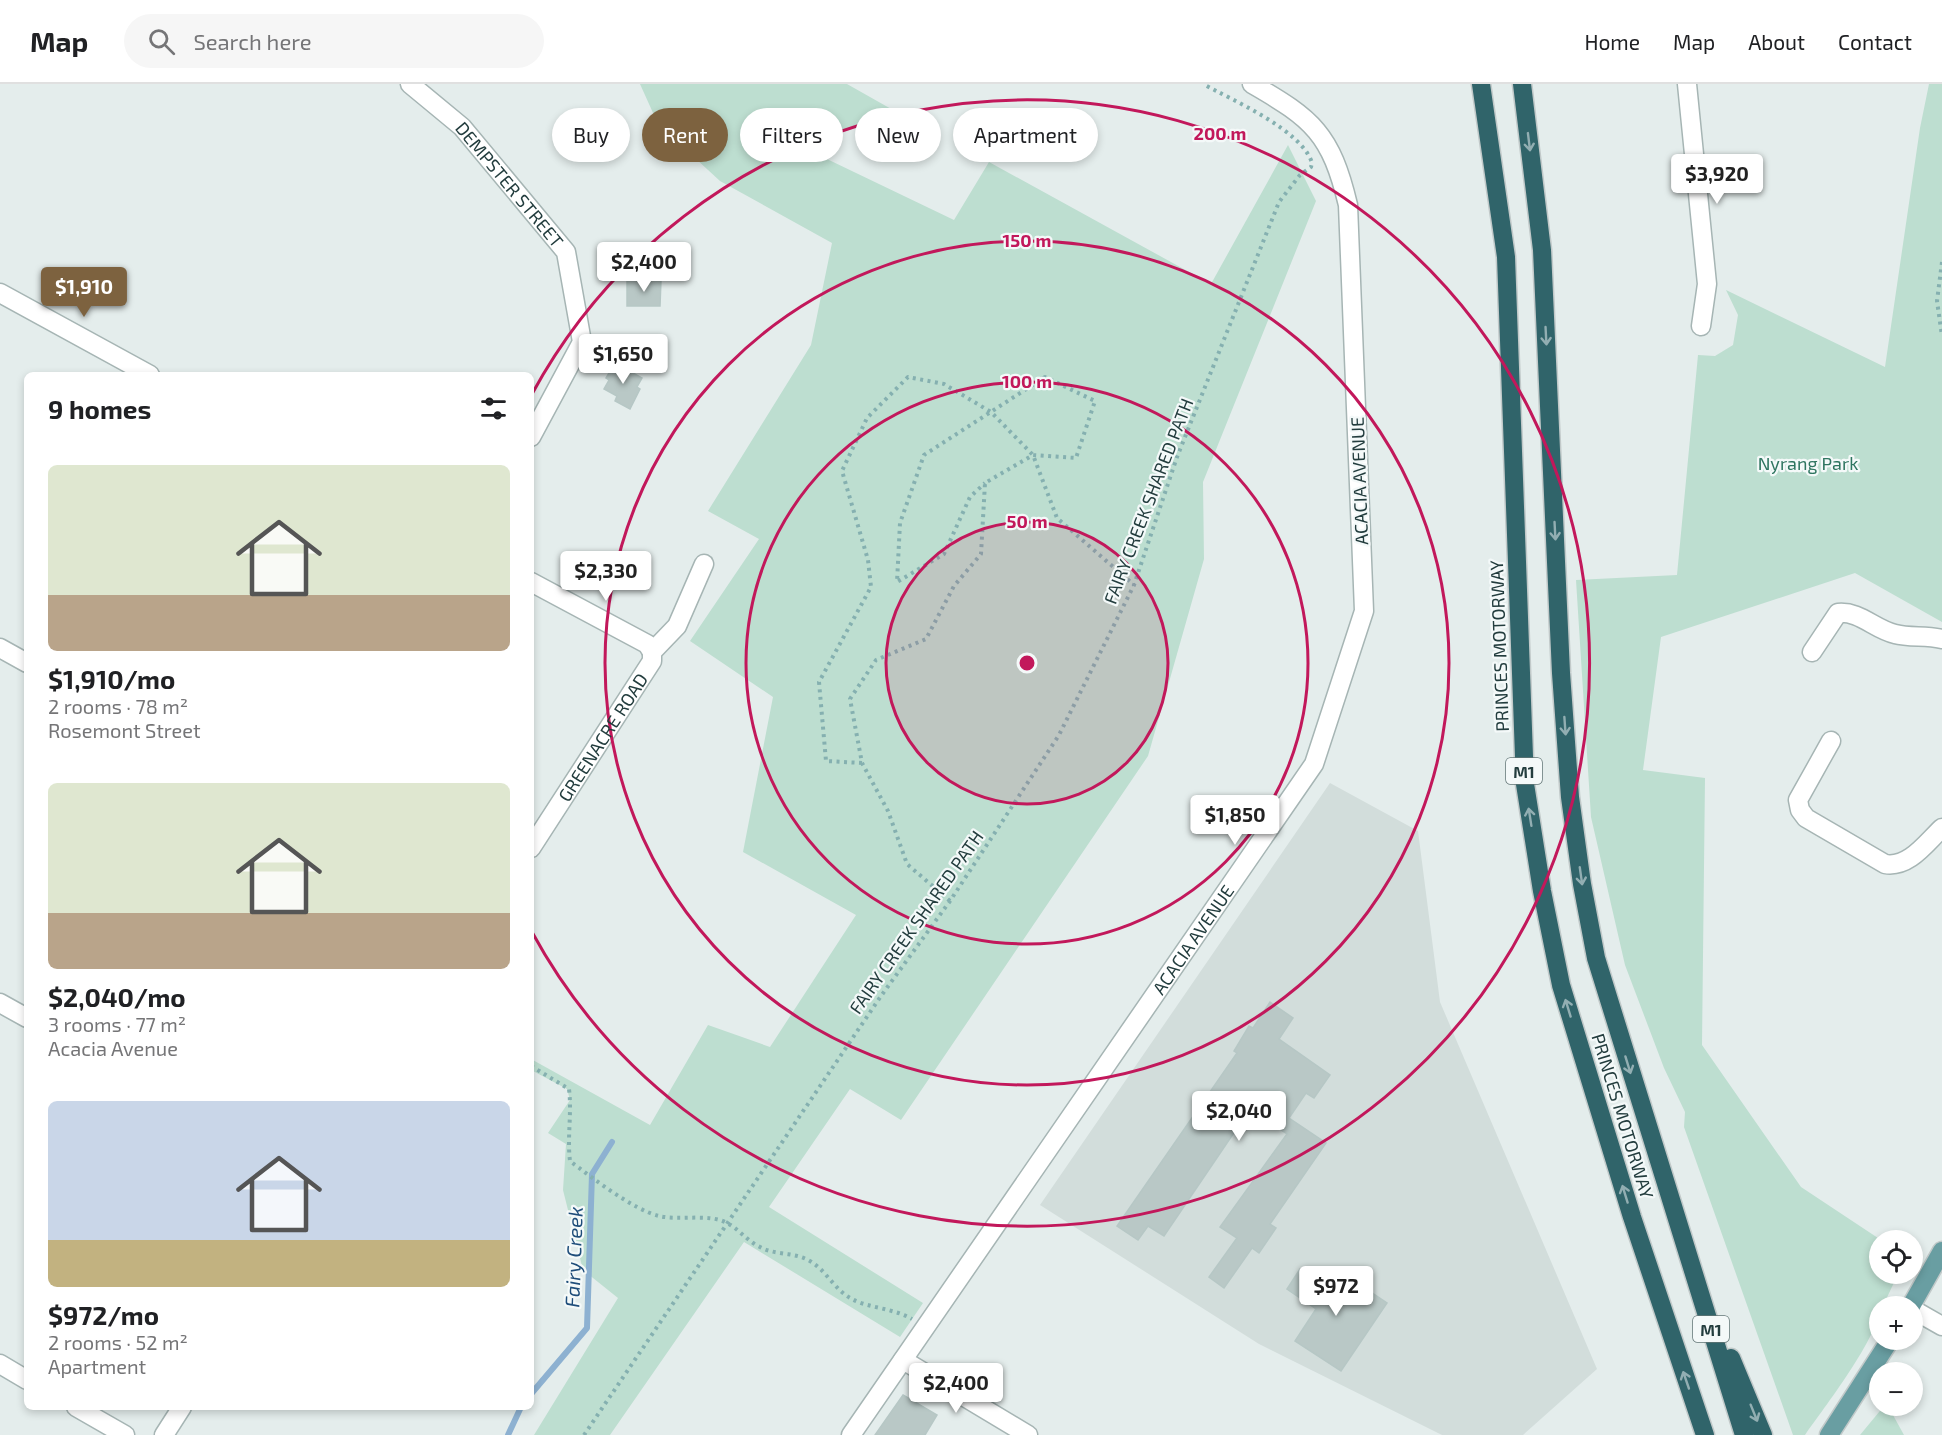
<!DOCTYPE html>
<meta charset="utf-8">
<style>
:root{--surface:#fff;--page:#f6f6f6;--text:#202124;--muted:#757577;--line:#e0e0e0;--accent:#7d623f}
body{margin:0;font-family:"Exo 2",sans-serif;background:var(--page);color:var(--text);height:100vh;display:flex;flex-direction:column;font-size:22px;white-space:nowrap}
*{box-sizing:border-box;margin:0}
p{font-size:20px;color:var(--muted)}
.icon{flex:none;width:33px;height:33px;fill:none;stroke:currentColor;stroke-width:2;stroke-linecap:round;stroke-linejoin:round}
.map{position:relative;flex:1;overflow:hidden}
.panel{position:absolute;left:24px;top:288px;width:510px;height:1038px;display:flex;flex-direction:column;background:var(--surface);border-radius:9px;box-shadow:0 3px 9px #0003}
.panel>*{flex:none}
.banner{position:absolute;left:552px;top:24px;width:570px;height:54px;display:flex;gap:12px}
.fabs{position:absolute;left:1869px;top:1146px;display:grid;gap:12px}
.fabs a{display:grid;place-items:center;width:54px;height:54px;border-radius:50%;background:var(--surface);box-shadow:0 3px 9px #0003;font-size:30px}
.price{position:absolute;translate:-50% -51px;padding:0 14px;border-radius:6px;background:#fff;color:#222;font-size:20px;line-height:39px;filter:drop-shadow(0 2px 3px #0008)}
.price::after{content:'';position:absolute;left:50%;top:36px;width:18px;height:14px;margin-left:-9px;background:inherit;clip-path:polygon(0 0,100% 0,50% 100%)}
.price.current{background:var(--accent);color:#fff}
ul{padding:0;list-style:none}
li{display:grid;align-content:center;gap:12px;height:318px;padding:0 24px}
li span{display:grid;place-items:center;height:186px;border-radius:9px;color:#555}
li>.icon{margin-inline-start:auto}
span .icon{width:108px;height:108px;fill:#fffc;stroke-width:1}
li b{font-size:26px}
h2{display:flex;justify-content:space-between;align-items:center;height:72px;padding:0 24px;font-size:26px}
.chip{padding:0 21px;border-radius:27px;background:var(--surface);box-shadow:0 3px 9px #0003;font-size:21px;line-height:54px}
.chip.current{background:var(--accent);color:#fff}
header{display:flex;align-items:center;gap:36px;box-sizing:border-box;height:84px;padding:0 30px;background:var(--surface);border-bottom:2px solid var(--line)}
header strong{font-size:28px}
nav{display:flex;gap:33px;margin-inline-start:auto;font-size:21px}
.search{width:420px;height:54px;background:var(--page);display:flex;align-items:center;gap:15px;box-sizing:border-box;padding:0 21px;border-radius:33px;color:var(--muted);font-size:22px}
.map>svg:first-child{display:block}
</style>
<header>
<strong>Map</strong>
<div class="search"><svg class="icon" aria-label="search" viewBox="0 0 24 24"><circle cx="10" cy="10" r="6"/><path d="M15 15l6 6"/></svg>Search here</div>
<nav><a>Home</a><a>Map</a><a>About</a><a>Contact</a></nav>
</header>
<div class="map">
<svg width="1942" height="1351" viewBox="0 0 1942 1351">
<rect width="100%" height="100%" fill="#e4edec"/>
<!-- built -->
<path fill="#d2dddb" d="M1330,699L1418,747L1440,918L1597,1285L1523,1351H1442L1259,1260L1040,1121Z"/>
<!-- green -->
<path fill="#bdded0" d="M640,0H847L893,26L804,64L954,136L989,78L1211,200L1288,61L1316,117L1203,398L1204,475L1148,672L901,1036L850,1005L769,1123L923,1219L900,1253L744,1158L610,1351H534L618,1214L583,1186L563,1106L566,1060L548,1049L570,1016L567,1005L531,986V975L650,1041L708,941L770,963L856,831L743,768L773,613L690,557L759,455L708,427L811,261L832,159L720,97L658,40Z
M1929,0H1942V538L1855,489L1661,553L1643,686L1705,694L1702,961L1801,1103L1881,1156L1880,1190H1898L1883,1222H1880C1880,1252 1823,1325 1805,1351H1793L1684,1043L1685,1028L1664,984L1625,881L1591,733L1576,496L1677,491L1698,271L1715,272L1733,261L1738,231L1726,206L1885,283L1920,44Z
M1884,1322H1888L1904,1351H1860Z"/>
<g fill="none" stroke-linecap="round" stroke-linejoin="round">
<!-- stream -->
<path stroke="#8db1d1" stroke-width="6" d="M531,1310L587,1244L592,1090L612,1058
M508,1351L521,1323"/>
</g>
<!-- building -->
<path fill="#b9c8c6" stroke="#b6c7c5" stroke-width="1.5" d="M627,196H661L660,222H627Z
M615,279L642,294L637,303L640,305L630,325L615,317L617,312L604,305L609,296L606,294Z
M1270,918L1293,934L1279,955L1330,991L1314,1014L1306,1009L1289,1034L1326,1059L1270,1140L1276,1144L1259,1169L1252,1164L1224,1204L1209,1193L1237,1154L1220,1143L1287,1050L1250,1025L1164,1152L1148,1142L1138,1156L1117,1142L1237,969L1234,967L1249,942L1253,944Z
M1300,1185L1330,1205L1341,1188L1387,1219L1341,1287L1295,1257L1316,1225L1287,1205Z
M903,1311L937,1331L925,1351H875Z"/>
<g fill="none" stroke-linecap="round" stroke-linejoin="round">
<defs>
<g id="minor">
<path id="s1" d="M410,0L462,43L566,168L582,258L531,353"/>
<path d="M1687,0L1707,200L1701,242"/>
<path d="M0,209L150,291"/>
<path d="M531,498L647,560L652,568"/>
<path d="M0,564L27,579"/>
<path d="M1812,568L1838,529C1860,527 1874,545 1895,550C1910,554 1926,551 1942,555"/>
<path d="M1831,657L1798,716L1800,726L1806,734L1885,780C1909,784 1926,759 1942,744"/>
<path id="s2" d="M531,764L652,577V568L677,542L704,480"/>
<path d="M0,919L27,934"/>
<path d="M1912,1225L1942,1242"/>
<path d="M903,1276L1028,1351"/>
<path d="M0,1280L27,1296"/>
<path d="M76,1323L125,1351"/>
<path d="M164,1351L182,1323"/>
<path id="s3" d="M851,1351L1314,680L1364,527L1348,121C1331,50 1313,35 1252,0"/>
</g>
<path id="major" d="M1911,1222L1942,1167
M1829,1351L1890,1256"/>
<path id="highway" d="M1481,0L1506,173L1525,700L1542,807L1561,901L1632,1133L1705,1351
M1522,0L1542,166L1561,589L1570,713L1582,800L1596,874L1744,1351
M1731,1274L1763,1351"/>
</defs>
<!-- minor casing -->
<use href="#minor" stroke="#a6b5b4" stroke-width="21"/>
<!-- major casing -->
<use href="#major" stroke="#c1c9c9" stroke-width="21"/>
<!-- highway casing -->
<use href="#highway" stroke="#c1c9c9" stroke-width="21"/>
<!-- path -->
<path stroke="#85b0b0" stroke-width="4" stroke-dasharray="3 4.5" stroke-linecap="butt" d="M1942,178L1937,217L1942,252
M862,679L826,677L819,598L871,503L868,476L842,387L867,334L908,293L944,300L991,328L1033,371L1057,434L1134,501
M950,817L907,780L888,727L862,679L850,615L876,576L926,555L954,502L981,470L985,399L1033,371L1076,374L1095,317L1045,293L924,371L900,439L897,498L944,470L970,413L985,399
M531,982L569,1005C572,1030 567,1053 570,1077C592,1094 634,1126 659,1132C680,1137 709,1129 727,1139C739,1145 747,1157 760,1163C774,1171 793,1168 808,1176C826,1185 834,1206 852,1215C868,1224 893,1224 912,1235
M584,1351L881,912L950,817L1059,651L1134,501L1177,373L1279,118L1300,91L1311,83L1312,79C1302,46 1232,16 1203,0"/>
<!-- minor -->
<use href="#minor" stroke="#fff" stroke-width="18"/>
<!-- major -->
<use href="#major" stroke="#699ea2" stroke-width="18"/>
<!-- highway -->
<use href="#highway" stroke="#30646a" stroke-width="18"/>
</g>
<!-- one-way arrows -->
<defs><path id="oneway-shaft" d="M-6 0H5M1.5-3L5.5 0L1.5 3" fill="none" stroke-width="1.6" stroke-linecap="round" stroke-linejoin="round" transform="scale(1.5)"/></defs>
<g stroke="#92aeb2">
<use href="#oneway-shaft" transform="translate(1529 58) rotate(83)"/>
<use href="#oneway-shaft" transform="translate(1546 252) rotate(87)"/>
<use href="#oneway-shaft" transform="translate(1555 447) rotate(87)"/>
<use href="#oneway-shaft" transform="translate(1565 642) rotate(86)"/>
<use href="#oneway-shaft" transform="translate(1530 733) rotate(-99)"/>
<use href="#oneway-shaft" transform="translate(1581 792) rotate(82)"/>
<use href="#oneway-shaft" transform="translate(1568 924) rotate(-107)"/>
<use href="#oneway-shaft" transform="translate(1628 981) rotate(73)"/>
<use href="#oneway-shaft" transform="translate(1625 1110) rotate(-107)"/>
<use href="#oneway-shaft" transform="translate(1686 1296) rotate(-109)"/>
<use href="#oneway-shaft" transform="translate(1754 1329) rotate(68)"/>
</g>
<!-- distance rings -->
<circle cx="1027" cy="579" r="141" fill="#c2185b" fill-opacity=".12"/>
<g fill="none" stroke="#c2185b" stroke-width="3">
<circle cx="1027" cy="579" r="141"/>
<circle cx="1027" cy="579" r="281"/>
<circle cx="1027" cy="579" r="422"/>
<path d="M532 310A563 563 0 1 1 532 848"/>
</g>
<g text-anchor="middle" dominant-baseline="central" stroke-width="4.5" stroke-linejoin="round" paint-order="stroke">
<!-- shield labels -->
<g fill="#f4f9f9" stroke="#627576" stroke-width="1.5">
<rect x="1506" y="674" width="36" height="26" rx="4.5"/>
<rect x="1693" y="1232" width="36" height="26" rx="4.5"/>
</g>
<g font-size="16" font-weight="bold" fill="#233d3e">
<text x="1524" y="687">M1</text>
<text x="1711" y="1245">M1</text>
</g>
<!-- street labels -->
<g font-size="18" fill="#233d3e" stroke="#f4f9f9">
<text stroke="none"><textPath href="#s1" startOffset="142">DEMPSTER STREET</textPath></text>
<text transform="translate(1359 397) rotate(-92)">ACACIA AVENUE</text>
<text transform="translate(1148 417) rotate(-69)">FAIRY CREEK SHARED PATH</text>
<text transform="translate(1499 562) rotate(-92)">PRINCES MOTORWAY</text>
<text stroke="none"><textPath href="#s2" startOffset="132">GREENACRE ROAD</textPath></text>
<text transform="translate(916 838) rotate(-55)">FAIRY CREEK SHARED PATH</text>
<text stroke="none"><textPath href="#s3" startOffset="602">ACACIA AVENUE</textPath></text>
<text transform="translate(1623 1032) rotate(73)">PRINCES MOTORWAY</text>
</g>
<!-- park labels -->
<g font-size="18" fill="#2e7560" stroke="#f4f9f9">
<text x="1808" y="379">Nyrang Park</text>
</g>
<!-- water labels -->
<g font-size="20" font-style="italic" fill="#1e4d7a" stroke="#f4f9f9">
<text transform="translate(573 1173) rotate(-88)">Fairy Creek</text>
</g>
</g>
<circle cx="1027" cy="579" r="9" fill="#c2185b" stroke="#f4f9f9" stroke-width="3"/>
<g font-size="18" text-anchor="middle" font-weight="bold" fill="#c2185b" stroke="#f4f9f9" stroke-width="4.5" stroke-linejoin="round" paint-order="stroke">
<text x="1220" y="56">200 m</text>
<text x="1027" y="163">150 m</text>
<text x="1027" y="304">100 m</text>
<text x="1027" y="444">50 m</text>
</g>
</svg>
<div class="fabs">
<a><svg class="icon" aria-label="locate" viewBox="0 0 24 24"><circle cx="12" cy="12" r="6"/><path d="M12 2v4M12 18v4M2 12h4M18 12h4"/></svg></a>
<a>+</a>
<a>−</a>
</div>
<b class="price" style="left:1717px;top:121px">$3,920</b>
<b class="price" style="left:644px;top:209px">$2,400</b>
<b class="price current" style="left:84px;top:234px">$1,910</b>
<b class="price" style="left:623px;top:301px">$1,650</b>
<b class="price" style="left:606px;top:518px">$2,330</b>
<b class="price" style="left:1235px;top:762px">$1,850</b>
<b class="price" style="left:1239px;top:1058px">$2,040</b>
<b class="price" style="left:1336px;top:1233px">$972</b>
<b class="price" style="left:956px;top:1330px">$2,400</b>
<div class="banner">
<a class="chip">Buy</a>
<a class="chip current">Rent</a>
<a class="chip">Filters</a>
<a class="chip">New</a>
<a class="chip">Apartment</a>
</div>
<section class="panel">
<h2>9 homes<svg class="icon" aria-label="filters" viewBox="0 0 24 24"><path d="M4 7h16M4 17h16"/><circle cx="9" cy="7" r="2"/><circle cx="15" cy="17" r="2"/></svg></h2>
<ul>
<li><span style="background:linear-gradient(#dfe7d0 70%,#b9a48a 0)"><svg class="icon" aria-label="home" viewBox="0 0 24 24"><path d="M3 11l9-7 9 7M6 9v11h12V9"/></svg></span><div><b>$1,910/mo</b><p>2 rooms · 78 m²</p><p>Rosemont Street</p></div></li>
<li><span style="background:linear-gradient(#dfe7d0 70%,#b9a48a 0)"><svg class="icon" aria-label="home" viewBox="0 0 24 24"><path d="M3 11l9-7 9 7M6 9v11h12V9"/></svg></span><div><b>$2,040/mo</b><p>3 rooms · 77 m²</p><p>Acacia Avenue</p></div></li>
<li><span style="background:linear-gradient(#c9d6e8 75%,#c2b280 0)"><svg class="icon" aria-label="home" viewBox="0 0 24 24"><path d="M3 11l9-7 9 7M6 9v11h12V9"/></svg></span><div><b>$972/mo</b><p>2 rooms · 52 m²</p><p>Apartment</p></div></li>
</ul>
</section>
</div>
